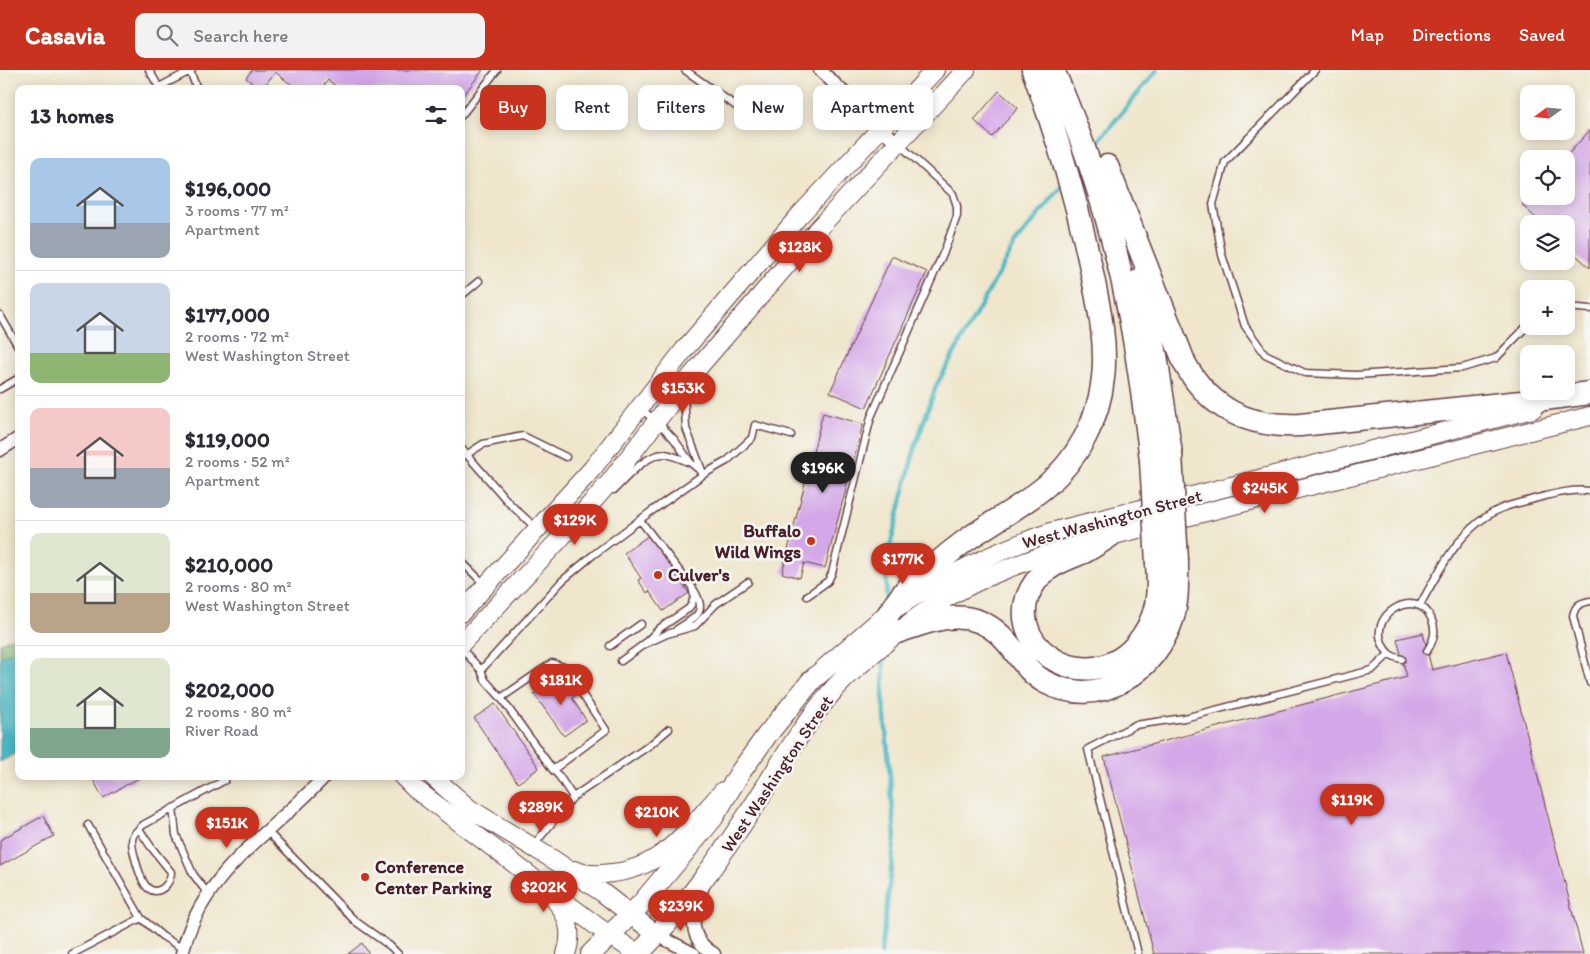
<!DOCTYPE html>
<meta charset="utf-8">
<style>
:root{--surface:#fff;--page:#f2f2f3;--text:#2b2b33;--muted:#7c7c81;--line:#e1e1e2;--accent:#c8321e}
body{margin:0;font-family:Itim,sans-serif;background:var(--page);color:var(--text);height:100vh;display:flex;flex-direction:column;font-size:19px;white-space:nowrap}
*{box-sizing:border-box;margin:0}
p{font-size:16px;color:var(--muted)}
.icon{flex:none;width:28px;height:28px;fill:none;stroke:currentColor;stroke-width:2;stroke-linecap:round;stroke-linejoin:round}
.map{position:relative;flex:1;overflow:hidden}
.side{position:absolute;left:15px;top:15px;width:450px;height:695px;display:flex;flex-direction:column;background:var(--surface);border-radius:10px;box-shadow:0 2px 12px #0003}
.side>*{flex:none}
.guide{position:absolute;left:480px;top:15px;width:475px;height:45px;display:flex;gap:10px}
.needle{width:32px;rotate:254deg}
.buttons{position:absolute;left:1520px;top:15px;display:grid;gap:10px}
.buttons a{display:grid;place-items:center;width:55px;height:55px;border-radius:10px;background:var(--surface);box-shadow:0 2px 12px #0003;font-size:25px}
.price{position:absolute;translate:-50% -42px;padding:0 11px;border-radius:18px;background:var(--accent);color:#fff;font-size:16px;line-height:32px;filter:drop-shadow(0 1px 2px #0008)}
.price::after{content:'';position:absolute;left:50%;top:30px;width:15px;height:11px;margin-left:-8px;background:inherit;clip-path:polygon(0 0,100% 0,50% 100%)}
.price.current{background:#222;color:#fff}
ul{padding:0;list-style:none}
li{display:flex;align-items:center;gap:15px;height:125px;padding:0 15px}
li+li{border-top:1px solid var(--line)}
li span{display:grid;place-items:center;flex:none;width:140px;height:100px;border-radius:10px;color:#555}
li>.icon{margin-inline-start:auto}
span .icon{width:60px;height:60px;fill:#fffc;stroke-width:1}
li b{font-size:21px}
h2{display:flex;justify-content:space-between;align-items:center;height:60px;padding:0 15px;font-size:21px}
.pill{padding:0 18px;border-radius:10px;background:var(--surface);box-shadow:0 2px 12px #0003;font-size:18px;line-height:45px}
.pill.current{background:var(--accent);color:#fff}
header{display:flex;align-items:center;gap:30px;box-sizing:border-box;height:70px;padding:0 25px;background:var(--accent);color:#fff}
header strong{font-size:24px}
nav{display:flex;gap:28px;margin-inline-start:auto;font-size:18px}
.search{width:350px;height:45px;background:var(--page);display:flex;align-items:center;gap:12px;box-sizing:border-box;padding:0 18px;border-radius:10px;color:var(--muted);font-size:19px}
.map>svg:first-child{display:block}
</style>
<header>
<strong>Casavia</strong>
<div class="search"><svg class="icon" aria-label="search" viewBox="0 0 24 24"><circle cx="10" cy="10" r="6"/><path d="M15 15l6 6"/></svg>Search here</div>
<nav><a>Map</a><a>Directions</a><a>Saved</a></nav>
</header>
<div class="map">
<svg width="1590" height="884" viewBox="0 0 1590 884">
<rect width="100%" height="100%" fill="#f6f6f2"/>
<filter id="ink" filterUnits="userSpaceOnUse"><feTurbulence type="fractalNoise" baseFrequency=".02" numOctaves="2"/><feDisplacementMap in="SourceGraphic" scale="10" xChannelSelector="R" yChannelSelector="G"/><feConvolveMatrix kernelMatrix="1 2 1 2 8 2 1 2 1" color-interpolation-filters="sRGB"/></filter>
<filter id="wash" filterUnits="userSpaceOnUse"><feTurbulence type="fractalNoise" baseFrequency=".0096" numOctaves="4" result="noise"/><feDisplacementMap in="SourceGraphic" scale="20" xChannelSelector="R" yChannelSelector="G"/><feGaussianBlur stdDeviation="1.12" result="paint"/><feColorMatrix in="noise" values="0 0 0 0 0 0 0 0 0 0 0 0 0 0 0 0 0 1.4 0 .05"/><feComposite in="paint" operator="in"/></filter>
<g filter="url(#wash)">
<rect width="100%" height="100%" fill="#efe6cc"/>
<!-- forest -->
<path fill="#86b873" stroke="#686c4f" d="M19,565V580L0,587V573Z"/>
<!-- water -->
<path fill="#4ab8c3" stroke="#4a6c77" d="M19,580V682L0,692V587Z"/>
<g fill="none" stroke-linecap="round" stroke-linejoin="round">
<!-- stream -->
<path stroke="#4ab8c3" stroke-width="4.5" d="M1091,80L1157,0
M886,533L887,488L915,377L936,316L1015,174L1063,115
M881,884L895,766L883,624L884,581"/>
</g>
<g id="blocks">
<!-- building -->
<path fill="#d4a7e8" d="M252,0H483L461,28V19H339L328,10L321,19H297L275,2L262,19H259L246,8Z
M999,21L1018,38L992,67L974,50Z
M1590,60V198L1566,176V154H1542L1522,135L1530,126H1566V89H1564Z
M892,186L927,202L866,338L830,322Z
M823,343L863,354L825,498L804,493L800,508L782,503Z
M648,466L666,490L669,488L678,501L674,503L689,523L663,541L649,521L647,523L638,510L641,508L624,483Z
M1423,563L1432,600L1506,582L1583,884H1154L1104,687L1407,607L1397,569Z
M557,608L563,616L568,613L576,625L572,628L586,650L564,666L534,624Z
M495,634L539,698L518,713L474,648Z
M91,706H142L103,728Z
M43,746L54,766L0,796V770Z
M362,873L369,884H348Z"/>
</g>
</g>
<g filter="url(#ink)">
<use href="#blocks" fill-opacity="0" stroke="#633d43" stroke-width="1"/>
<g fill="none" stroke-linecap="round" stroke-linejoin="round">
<defs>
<path id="service" d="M149,0L160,19
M685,0L757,51
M1315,0L1225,92L1213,134L1222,185L1245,256L1265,284L1305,303L1356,305L1462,298L1496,288L1529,254
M190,1L197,19
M159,17L192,0
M461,46L497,0
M461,226L479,211
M1566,237L1590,239
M0,245L19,278
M0,319L19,308
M684,324L686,358L703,403
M640,339L657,351L674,369L691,393L704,404
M461,378L510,434L537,459
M466,385L483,374L523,366L566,387
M614,420C626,408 647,383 665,384C673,385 683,390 691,393
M640,450L692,517L694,526L692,534L688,539L660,558L643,575
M461,491L485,515
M807,526L828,511L832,503L871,347L945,179L957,146V136L953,124L899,74
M1590,531C1580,533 1575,535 1573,546L1590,613
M1420,535C1440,499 1460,457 1500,439C1511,434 1525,432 1537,428C1554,424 1572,419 1590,421
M677,559C696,547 708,543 694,520
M610,576L641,554
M461,578L481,600L485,610L501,628L553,700L559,706L573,727
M1402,589C1392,587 1386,583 1382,573C1369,543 1417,517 1431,548C1437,560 1434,570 1427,581
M621,591L643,575L667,564L695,556L716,534L748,512
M481,600L562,511L593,485L649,443L704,404L727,391L752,368L755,355L791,365
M501,628L552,593L564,597L606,660L553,700
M173,738L176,765L193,804L208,824
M88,755L141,848L162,866L183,879
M139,759L151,777L171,802C171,813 159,827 148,818C141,813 129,774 133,766C135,762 140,758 143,755L225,710L223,706
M267,761L355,851L390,876L398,884
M533,776L573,727L650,675L669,659
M72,884L141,848
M1138,884L1088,679L1135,655L1184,648L1372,600L1389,584"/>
<path id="minor" d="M820,0L897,73
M0,380L19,368
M703,816C694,843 684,866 714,884
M657,865L694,884
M182,884C202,800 270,766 325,706"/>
<path id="secondary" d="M898,537C946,505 996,481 1051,462L1533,339
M461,543L592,399L684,280L799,146L935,0
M908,554C966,508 1039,485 1110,466L1590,346
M461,574L558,471L609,413L692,305L816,161L966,0
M402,706L414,718L598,857L638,884
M432,706L470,739L554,790L603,823L657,865
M574,800C586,805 599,805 612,803C665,798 690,756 723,721
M555,830C569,847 573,863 566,884"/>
<path id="primary" d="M591,884L642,833L713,748L739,704L767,665L812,610L889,543
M638,884C686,838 723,783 759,728C783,690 806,651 835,618C854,597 876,580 897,562"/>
<path id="motorway" d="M1053,0C1088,80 1114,162 1130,247C1139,294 1145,342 1151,390
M1107,96L1185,294C1211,340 1248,357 1300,355L1521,332L1590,323
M1140,210L1156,285L1171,384
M1110,466C1102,471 1093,477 1084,482C1067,489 1048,495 1036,511C993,570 1084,634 1136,575C1146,563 1153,550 1156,535C1159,521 1158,506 1157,493
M889,543C895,534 902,524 909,516C916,509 925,503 933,497C943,488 954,479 965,471C992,452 1021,437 1046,416C1078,389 1099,349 1103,308C1107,273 1099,237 1092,203C1078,134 1057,66 1033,0
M897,562C923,554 951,541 978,551C1011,563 1019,598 1045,612C1100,641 1156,601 1173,547C1178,529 1177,510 1177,491"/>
</defs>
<!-- service casing -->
<use href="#service" stroke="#633d43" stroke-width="9"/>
<!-- minor casing -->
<use href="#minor" stroke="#633d43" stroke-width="15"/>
<!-- secondary casing -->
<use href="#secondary" stroke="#633d43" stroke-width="20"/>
<!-- primary casing -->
<use href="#primary" stroke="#633d43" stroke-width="22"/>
<!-- motorway casing -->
<use href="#motorway" stroke="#633d43" stroke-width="25"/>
<!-- service -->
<use href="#service" stroke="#fff" stroke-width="6"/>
<!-- minor -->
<use href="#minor" stroke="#fff" stroke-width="12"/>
<!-- secondary -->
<use href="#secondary" stroke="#fff" stroke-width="18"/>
<!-- primary -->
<use href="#primary" stroke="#fff" stroke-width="20"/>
<!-- motorway -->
<use href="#motorway" stroke="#fff" stroke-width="22"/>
<defs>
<path id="motorway-bridge" d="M1171,384L1177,491
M1151,390L1157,493"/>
</defs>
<!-- motorway-bridge casing -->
<use href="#motorway-bridge" stroke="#633d43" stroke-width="25" stroke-linecap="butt"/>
<!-- motorway-bridge -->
<use href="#motorway-bridge" stroke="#fff" stroke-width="22"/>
</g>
</g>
<!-- markers -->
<g fill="#c8321e" stroke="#f6f6f2" stroke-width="2">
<circle cx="811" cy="471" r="5"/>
<circle cx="658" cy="505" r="5"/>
<circle cx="365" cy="807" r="5"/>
</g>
<g text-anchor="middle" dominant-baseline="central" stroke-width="5" stroke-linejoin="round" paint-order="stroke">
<!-- street labels -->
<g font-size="18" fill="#4a1f2b" stroke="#f6f6f2">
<text transform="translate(1112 449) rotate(-15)">West Washington Street</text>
<text transform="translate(777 704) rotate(-56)">West Washington Street</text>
</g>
<!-- poi labels -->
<g font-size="18" font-weight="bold" fill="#4a1f2b" stroke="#f6f6f2" text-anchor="start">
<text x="801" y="461" text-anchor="end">Buffalo<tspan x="801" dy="21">Wild Wings</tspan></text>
<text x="668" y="505">Culver's</text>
<text x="375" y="797">Conference<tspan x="375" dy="21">Center Parking</tspan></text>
</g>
</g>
</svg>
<div class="buttons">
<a><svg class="needle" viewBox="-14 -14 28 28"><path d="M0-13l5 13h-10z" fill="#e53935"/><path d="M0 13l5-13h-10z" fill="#7c7c81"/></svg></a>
<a><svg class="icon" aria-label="locate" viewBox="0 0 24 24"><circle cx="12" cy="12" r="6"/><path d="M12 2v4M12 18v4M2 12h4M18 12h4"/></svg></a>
<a><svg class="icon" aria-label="layers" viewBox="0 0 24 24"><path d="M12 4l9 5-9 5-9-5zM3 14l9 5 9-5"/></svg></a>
<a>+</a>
<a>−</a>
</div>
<b class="price" style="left:800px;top:203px">$128K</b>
<b class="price" style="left:683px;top:344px">$153K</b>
<b class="price current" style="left:823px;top:424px">$196K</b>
<b class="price" style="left:1265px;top:444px">$245K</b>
<b class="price" style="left:575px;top:476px">$129K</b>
<b class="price" style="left:903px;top:515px">$177K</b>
<b class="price" style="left:561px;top:636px">$181K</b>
<b class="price" style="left:1352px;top:756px">$119K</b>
<b class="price" style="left:541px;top:763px">$289K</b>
<b class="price" style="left:657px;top:768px">$210K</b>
<b class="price" style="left:227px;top:779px">$151K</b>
<b class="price" style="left:544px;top:843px">$202K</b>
<b class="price" style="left:681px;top:862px">$239K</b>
<div class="guide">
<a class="pill current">Buy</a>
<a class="pill">Rent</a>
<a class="pill">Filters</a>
<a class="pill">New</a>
<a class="pill">Apartment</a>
</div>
<section class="side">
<h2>13 homes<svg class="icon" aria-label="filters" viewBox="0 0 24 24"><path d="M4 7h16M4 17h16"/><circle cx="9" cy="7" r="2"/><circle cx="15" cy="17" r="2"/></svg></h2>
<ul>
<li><span style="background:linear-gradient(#a9c7e8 65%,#9aa5b1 0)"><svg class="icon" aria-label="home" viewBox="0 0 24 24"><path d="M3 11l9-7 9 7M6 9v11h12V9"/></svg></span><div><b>$196,000</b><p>3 rooms · 77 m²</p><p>Apartment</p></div></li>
<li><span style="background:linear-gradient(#c9d6e8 70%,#8fb573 0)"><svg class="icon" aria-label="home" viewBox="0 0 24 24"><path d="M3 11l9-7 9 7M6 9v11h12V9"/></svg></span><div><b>$177,000</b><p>2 rooms · 72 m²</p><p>West Washington Street</p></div></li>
<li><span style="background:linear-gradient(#f6c9c9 60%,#9aa5b1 0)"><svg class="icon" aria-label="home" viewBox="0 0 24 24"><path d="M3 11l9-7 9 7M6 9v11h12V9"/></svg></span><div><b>$119,000</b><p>2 rooms · 52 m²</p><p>Apartment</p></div></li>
<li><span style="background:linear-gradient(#dfe7d0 60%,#b9a48a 0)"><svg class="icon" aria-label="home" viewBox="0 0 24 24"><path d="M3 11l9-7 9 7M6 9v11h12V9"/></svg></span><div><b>$210,000</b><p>2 rooms · 80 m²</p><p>West Washington Street</p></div></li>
<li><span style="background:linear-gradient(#dfe7d0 70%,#7fa58c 0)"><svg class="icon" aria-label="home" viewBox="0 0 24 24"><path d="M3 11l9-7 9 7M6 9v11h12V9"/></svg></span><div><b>$202,000</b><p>2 rooms · 80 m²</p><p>River Road</p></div></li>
</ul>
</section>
</div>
